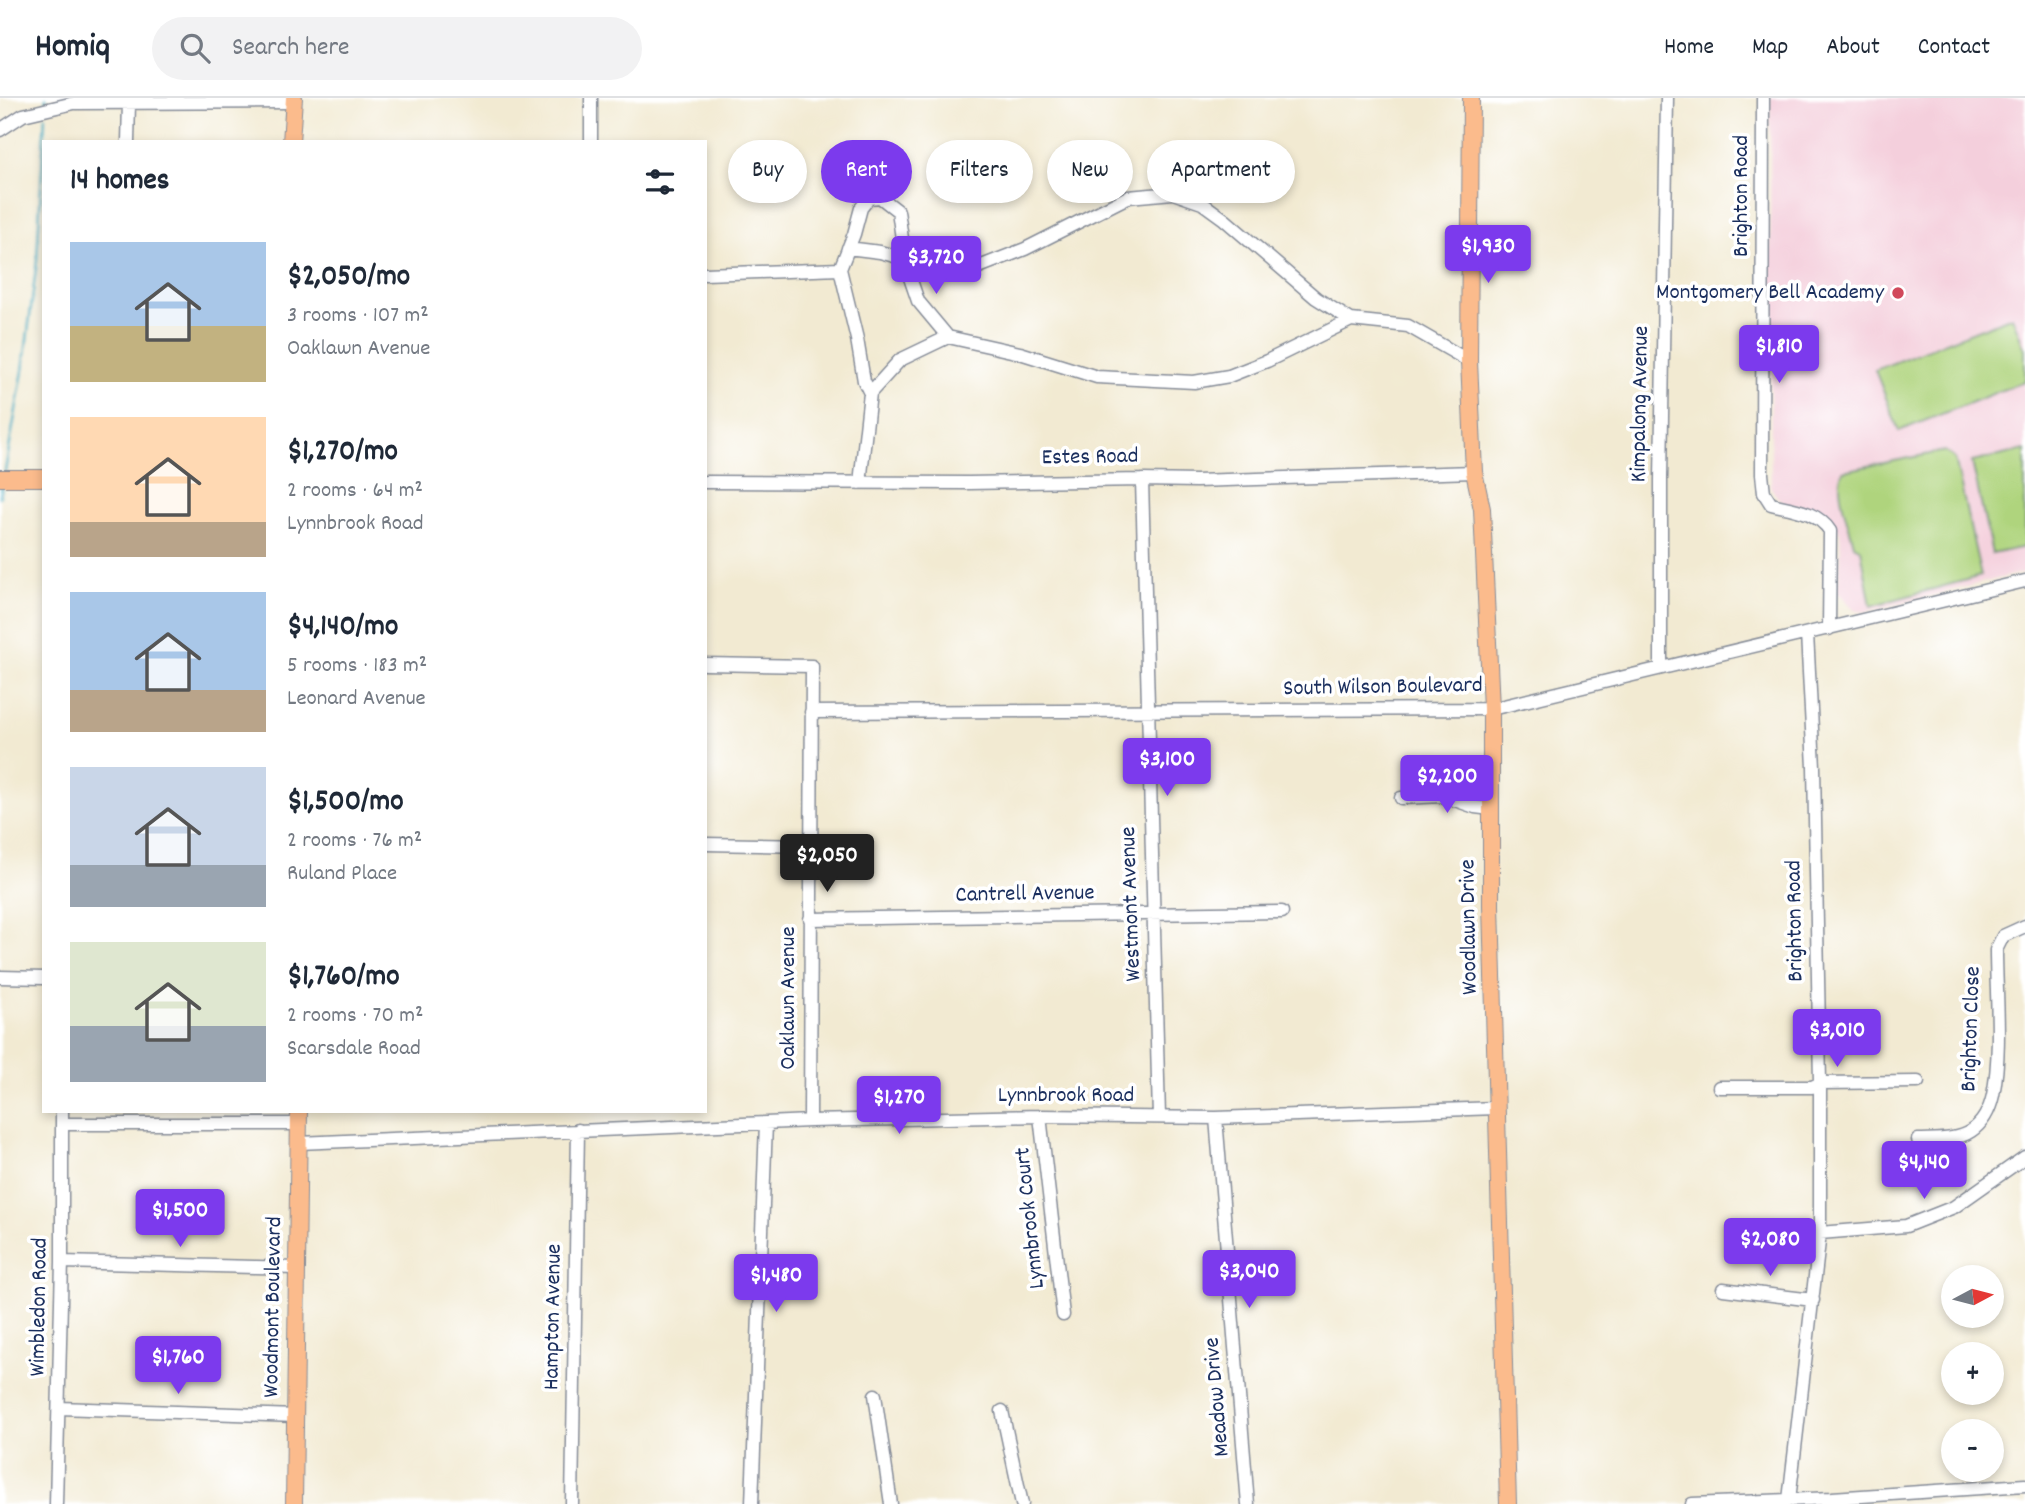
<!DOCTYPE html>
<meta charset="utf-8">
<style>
:root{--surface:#fff;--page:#f2f2f3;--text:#1f2937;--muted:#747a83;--line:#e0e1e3;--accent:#7c3aed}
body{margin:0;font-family:Dekko,sans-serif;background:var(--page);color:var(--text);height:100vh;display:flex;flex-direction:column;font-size:26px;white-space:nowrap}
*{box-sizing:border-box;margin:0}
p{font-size:23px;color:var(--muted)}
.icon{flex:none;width:38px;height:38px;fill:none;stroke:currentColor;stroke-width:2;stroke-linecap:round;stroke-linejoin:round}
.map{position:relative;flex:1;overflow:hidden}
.side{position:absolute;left:42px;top:42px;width:665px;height:973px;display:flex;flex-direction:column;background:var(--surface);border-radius:0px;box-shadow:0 4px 10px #0003}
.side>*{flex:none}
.top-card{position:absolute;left:728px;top:42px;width:665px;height:63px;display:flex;gap:14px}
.needle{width:46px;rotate:83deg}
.controls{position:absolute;left:1941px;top:1167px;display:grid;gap:14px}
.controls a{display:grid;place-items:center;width:63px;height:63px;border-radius:50%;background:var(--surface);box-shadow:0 4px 10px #0003;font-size:35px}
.price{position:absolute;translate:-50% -60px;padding:0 16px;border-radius:7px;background:var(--accent);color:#fff;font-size:23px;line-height:46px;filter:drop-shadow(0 2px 4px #0008)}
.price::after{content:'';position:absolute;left:50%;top:42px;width:21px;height:16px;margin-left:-10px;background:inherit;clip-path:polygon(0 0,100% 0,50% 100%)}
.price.on{background:#222;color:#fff}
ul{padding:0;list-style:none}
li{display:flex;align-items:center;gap:21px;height:175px;padding:0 28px}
li span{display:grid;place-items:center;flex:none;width:196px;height:140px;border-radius:0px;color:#555}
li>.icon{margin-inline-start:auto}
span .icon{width:84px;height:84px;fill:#fffc;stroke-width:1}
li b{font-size:30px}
h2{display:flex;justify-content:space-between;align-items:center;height:84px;padding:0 28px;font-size:30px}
.tag{padding:0 24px;border-radius:32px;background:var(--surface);box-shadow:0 4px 10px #0003;font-size:24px;line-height:63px}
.tag.on{background:var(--accent);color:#fff}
header{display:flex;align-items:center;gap:42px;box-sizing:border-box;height:98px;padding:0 35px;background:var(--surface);border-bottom:2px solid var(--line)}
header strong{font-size:33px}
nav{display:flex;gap:38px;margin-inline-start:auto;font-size:24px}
.search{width:490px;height:63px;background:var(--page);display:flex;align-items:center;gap:18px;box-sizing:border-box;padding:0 24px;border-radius:38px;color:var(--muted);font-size:26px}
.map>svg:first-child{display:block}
</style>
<header>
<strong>Homiq</strong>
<div class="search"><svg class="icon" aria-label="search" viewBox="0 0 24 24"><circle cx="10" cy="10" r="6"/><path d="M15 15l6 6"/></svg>Search here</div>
<nav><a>Home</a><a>Map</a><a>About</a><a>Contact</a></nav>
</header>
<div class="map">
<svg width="2025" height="1406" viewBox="0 0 2025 1406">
<rect width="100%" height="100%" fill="#fff"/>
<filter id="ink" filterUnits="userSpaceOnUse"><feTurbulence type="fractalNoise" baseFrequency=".0143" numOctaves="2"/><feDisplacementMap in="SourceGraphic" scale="14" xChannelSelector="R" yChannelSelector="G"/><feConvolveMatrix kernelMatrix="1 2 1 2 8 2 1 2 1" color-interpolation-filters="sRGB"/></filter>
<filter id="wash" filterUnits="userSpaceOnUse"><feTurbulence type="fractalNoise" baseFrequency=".00686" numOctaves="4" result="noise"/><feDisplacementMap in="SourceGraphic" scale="28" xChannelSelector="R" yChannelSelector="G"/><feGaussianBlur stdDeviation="1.57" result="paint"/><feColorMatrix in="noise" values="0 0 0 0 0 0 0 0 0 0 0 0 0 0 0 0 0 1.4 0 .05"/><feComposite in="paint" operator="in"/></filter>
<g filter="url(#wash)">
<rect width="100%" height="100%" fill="#f2ead2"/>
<!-- built -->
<path fill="#f4cfdc" d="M1770,0H2025V474L1865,514L1854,511L1838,494L1841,458L1840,434L1823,412L1785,405L1778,400L1771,390Z"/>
<!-- green -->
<path fill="#afd47d" stroke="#65826e" stroke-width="2" d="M2012,218L2025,251V283L1899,333L1875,272Z
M2025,352V449L1992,456L1972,364Z
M1945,353L1955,361L1981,478L1871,508L1861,451L1854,447C1850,428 1833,389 1843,373Z"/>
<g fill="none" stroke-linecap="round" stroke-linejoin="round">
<!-- stream -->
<path stroke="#3fa9bf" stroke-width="2.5" d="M46,3V0
M5,373L23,273L37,163L45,18
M0,399L2,388"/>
</g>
</g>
<g filter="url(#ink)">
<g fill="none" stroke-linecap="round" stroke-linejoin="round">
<defs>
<path id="minor" d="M1763,0L1762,376L1764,395L1771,406C1793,411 1817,413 1830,433L1829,531
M0,32L23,17L74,5L293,4
M128,44L129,5
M591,44V0
M848,150L880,154L905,161
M906,168L979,169L1025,151L1128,99L1173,95L1202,105L1224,121L1316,200L1351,222L1408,228L1469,263
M840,171L854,136L861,110L869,100L880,99L898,113L906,168L918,203L948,239
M840,171L857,241L864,283L870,295
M705,176L840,171
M1142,382L1159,1019
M705,384L969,385L1142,382L1196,383L1474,374
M860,385L870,295L900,262L948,239L1020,255L1097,279L1194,284L1229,278L1267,263L1351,222
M705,566L812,568L810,1023
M1661,570V382L1667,0
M811,614L1491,611L2025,483
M1401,700L1443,698L1475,709L1491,711
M705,746L811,748
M810,821L1282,814
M0,879L44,880
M1719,989H1812L1820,985L1918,984
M1040,1018L1063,1217
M1216,1020L1248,1406
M62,1026H299
M1918,1042C1935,1041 1956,1043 1971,1033C1983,1025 1990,1011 1993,997C2002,952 1996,897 1996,852L2003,838L2025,828
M299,1045L810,1023L1040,1018L1216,1020L1497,1010
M1820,1135L1906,1128L1954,1109L2025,1059
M62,1164L297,1170
M1723,1191L1813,1202
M875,1297L891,1406
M59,1310L296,1318
M1002,1313L1022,1406
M1789,1402L1820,1135V985L1814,669L1807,536
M56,1406L62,1164V1013
M572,1406L578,1032
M752,1406L766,1025
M1692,1406L1832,1400L2025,1387"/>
<path id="major" d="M1471,0L1469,263L1474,374L1482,411L1491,611V807L1508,1406
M291,44L294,0
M0,380H44
M294,1406L299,1013"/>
</defs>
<!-- minor casing -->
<use href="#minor" stroke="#868c98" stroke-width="15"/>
<!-- major casing -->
<use href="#major" stroke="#868c98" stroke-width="18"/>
<!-- minor -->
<use href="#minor" stroke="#fff" stroke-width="12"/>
<!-- major -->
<use href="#major" stroke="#fbbb8c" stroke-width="16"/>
</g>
</g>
<!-- markers -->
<circle fill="#d1495b" stroke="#fff" stroke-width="2.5" cx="1898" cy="195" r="7"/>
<g text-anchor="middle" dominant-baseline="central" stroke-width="7" stroke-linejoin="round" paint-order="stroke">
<!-- street labels -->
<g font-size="23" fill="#1b2f5e" stroke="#fff">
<text transform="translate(1742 98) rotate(-90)">Brighton Road</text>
<text transform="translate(1641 306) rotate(-89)">Kimpalong Avenue</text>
<text transform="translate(1090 360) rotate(-1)">Estes Road</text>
<text transform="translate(1383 590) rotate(-1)">South Wilson Boulevard</text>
<text transform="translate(1025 797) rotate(-1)">Cantrell Avenue</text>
<text transform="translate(1132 806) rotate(-92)">Westmont Avenue</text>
<text transform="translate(1796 823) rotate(-91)">Brighton Road</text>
<text transform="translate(1470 829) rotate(-91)">Woodlawn Drive</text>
<text transform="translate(789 900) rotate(-90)">Oaklawn Avenue</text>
<text transform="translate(1972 931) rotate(-88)">Brighton Close</text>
<text x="1066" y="998">Lynnbrook Road</text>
<text transform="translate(1031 1120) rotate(-96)">Lynnbrook Court</text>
<text transform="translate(40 1209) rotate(-89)">Wimbledon Road</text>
<text transform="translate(274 1209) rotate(-89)">Woodmont Boulevard</text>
<text transform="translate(554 1219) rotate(-89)">Hampton Avenue</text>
<text transform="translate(1218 1299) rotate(-95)">Meadow Drive</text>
</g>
<!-- poi labels -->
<g font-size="23" fill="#1b2f5e" stroke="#fff" text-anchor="end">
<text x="1884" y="195">Montgomery Bell Academy</text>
</g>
</g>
</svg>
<div class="controls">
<a><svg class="needle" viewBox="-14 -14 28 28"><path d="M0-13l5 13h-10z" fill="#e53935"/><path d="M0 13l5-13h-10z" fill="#747a83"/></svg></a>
<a>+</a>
<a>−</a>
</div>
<b class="price" style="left:1488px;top:187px">$1,930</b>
<b class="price" style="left:936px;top:198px">$3,720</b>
<b class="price" style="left:1779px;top:287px">$1,810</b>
<b class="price" style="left:1167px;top:700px">$3,100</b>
<b class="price" style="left:1447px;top:717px">$2,200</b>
<b class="price on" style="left:827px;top:796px">$2,050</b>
<b class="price" style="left:1837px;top:971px">$3,010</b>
<b class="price" style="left:899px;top:1038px">$1,270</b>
<b class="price" style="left:1924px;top:1103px">$4,140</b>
<b class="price" style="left:180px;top:1151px">$1,500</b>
<b class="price" style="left:1770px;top:1180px">$2,080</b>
<b class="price" style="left:1249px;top:1212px">$3,040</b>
<b class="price" style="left:776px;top:1216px">$1,480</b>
<b class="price" style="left:178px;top:1298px">$1,760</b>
<div class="top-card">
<a class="tag">Buy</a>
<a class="tag on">Rent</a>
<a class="tag">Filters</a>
<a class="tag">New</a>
<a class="tag">Apartment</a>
</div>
<section class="side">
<h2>14 homes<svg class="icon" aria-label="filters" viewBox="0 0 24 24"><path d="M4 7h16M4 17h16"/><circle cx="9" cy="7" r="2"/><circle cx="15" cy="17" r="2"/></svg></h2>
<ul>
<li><span style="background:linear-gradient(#a9c7e8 60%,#c2b280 0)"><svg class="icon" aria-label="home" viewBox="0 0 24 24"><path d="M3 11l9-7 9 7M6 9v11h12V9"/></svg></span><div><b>$2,050/mo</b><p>3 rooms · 107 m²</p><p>Oaklawn Avenue</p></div></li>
<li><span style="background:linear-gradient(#ffd9b3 75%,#b9a48a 0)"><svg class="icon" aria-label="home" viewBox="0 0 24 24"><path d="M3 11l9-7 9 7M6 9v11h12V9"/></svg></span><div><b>$1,270/mo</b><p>2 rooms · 64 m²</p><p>Lynnbrook Road</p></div></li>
<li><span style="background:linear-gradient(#a9c7e8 70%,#b9a48a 0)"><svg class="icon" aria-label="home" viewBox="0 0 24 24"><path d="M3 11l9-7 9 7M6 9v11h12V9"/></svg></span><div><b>$4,140/mo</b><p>5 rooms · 183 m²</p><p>Leonard Avenue</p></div></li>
<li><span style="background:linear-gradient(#c9d6e8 70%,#9aa5b1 0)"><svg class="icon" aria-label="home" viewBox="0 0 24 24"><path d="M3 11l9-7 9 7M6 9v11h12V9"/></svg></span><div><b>$1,500/mo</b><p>2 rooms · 76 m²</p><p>Ruland Place</p></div></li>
<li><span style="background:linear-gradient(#dfe7d0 60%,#9aa5b1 0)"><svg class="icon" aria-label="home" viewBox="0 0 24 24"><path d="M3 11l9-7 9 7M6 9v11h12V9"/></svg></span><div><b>$1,760/mo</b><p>2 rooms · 70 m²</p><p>Scarsdale Road</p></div></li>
</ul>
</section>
</div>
